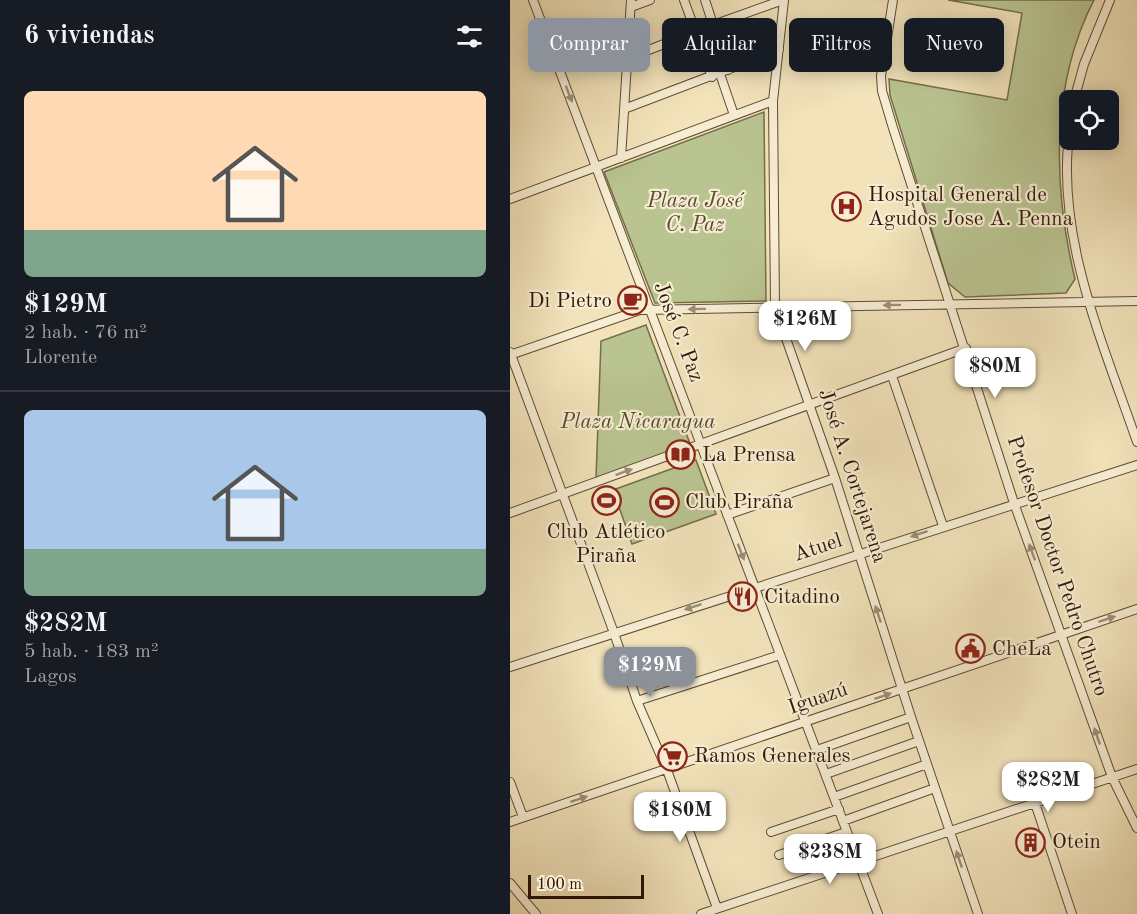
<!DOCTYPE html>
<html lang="es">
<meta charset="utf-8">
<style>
:root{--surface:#171b24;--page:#242831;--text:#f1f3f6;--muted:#9ea1a6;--line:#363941;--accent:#8c9099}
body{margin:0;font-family:"Old Standard TT",serif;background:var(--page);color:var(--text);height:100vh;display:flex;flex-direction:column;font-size:22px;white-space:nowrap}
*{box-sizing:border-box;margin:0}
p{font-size:20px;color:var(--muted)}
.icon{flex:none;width:33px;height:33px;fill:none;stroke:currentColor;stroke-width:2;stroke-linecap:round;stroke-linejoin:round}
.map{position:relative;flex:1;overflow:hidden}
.panel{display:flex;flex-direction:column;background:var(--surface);width:510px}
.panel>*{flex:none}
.guide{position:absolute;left:18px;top:18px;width:519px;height:54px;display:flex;gap:12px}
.tools{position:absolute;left:549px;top:90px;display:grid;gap:12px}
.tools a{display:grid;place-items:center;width:60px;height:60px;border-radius:9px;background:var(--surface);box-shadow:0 3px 15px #0003;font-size:30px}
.scale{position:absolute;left:18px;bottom:15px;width:116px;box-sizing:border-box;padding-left:6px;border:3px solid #2d1905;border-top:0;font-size:16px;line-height:21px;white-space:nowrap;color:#2d1905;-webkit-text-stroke:4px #f7edd3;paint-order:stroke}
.price{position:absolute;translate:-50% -51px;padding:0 14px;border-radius:12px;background:#fff;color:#222;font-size:20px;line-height:39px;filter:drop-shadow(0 2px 3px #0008)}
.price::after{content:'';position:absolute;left:50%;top:36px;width:18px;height:14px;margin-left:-9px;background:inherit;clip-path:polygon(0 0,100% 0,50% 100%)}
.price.selected{background:var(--accent);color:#fff}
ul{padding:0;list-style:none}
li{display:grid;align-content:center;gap:12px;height:318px;padding:0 24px}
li+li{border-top:2px solid var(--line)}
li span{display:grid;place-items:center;height:186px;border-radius:9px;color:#555}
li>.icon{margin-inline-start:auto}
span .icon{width:108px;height:108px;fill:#fffc;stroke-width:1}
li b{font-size:26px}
h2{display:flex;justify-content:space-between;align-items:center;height:72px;padding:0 24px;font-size:26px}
.pill{padding:0 21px;border-radius:9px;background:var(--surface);box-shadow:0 3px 15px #0003;font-size:21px;line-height:54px}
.pill.selected{background:var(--accent);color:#fff}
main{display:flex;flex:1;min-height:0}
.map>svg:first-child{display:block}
</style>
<main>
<section class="panel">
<h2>6 viviendas<svg class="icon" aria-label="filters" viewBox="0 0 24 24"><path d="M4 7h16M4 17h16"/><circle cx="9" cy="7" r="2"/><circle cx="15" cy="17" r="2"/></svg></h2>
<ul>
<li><span style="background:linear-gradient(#ffd9b3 75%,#7fa58c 0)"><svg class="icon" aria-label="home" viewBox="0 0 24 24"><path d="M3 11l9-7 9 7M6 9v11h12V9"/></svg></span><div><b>$129M</b><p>2 hab. · 76 m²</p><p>Llorente</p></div></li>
<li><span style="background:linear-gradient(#a9c7e8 75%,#7fa58c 0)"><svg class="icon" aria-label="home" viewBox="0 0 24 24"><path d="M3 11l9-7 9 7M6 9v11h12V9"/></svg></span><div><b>$282M</b><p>5 hab. · 183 m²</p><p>Lagos</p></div></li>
</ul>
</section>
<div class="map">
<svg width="627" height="914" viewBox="0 0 627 914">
<rect width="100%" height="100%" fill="#f2e3bb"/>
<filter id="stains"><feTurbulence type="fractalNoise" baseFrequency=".00333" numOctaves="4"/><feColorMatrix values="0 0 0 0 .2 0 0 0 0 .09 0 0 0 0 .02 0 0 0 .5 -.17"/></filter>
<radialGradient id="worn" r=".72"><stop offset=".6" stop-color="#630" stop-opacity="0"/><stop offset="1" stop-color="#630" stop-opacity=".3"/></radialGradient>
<!-- park -->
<path fill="#b9c491" stroke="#736e4b" stroke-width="1.5" d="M438,0H584C540,85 543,188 565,279L556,293L455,297L438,283L380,95L379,79L497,100L512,13Z
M254,112L256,301L145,303L94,172Z
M136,325L182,449L86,478L91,341Z
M186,460L206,514L122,544L103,490Z"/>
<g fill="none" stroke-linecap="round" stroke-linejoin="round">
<defs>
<path id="minor" d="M23,0L368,914
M174,0L202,77
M195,0L218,70
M274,0L263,101L265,307L325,478L401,717L468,914
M383,0L371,76L372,91L383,128L504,503L602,777L627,828
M121,7L140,0
M203,25L273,0
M118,58L185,32
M210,74L224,115
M564,100L574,64L600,0
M114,109L269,50
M560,127C544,234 593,343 627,442
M111,158L121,0
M0,199L263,101
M0,352L104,633L127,701L157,770L207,908
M0,355L130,310L627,301
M382,376L433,526
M0,513L456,348
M217,515L325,478
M0,667L627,465
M127,701L270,655
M307,750L401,717
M316,774L409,741
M0,782L13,817
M324,797L417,764
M525,803L562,914
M333,821L425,788
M0,822L627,609
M261,832L329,809
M269,855L336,832
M0,883L26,914
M191,914L627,769"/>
</defs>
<!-- minor casing -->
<use href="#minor" stroke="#5e4c32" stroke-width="10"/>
<!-- minor -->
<use href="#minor" stroke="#f7edd3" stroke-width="8"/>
</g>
<!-- one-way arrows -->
<defs><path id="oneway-solid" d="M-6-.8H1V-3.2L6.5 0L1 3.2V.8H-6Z" transform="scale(1.5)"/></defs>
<g fill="#9c8e76">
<use href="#oneway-solid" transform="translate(59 94) rotate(69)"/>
<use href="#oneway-solid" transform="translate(382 305) rotate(179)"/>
<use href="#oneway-solid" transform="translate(187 309) rotate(179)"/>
<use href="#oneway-solid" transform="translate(114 472) rotate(-20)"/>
<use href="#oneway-solid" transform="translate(409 534) rotate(162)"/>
<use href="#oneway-solid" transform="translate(231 552) rotate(69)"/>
<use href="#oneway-solid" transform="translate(522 552) rotate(-110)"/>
<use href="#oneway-solid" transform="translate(183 607) rotate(162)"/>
<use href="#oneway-solid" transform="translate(368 614) rotate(-108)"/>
<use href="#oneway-solid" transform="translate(597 619) rotate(-18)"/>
<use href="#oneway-solid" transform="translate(373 696) rotate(-19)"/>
<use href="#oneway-solid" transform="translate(587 736) rotate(-109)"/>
<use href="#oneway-solid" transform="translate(69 799) rotate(-18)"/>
<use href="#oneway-solid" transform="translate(449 859) rotate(-109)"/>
</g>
<!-- icons -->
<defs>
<symbol id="hospital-ring" viewBox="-11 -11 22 22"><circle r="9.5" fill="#f7edd3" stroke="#8f2418" stroke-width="1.5"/><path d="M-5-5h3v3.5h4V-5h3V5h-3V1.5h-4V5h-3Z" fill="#8f2418"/></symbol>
<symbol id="cafe-ring" viewBox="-11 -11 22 22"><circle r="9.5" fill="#f7edd3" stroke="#8f2418" stroke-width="1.5"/><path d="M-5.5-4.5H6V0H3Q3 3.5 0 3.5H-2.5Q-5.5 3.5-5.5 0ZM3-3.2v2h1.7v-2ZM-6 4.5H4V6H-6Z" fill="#8f2418"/></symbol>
<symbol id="library-ring" viewBox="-11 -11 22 22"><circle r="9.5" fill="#f7edd3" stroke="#8f2418" stroke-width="1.5"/><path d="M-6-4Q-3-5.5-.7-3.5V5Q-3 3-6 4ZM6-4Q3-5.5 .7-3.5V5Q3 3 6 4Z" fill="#8f2418"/></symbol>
<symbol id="stadium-ring" viewBox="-11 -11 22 22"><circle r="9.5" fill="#f7edd3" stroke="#8f2418" stroke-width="1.5"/><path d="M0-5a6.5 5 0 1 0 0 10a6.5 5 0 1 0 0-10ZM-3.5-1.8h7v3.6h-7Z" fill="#8f2418"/></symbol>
<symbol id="restaurant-ring" viewBox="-11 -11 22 22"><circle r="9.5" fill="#f7edd3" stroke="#8f2418" stroke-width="1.5"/><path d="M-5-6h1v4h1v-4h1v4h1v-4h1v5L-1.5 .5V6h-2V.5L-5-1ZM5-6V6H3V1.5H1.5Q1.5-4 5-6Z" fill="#8f2418"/></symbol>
<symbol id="civic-ring" viewBox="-11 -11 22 22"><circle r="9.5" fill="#f7edd3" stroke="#8f2418" stroke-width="1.5"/><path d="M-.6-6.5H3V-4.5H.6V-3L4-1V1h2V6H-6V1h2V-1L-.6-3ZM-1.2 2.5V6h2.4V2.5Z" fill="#8f2418"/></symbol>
<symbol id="supermarket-ring" viewBox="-11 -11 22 22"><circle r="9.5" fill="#f7edd3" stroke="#8f2418" stroke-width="1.5"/><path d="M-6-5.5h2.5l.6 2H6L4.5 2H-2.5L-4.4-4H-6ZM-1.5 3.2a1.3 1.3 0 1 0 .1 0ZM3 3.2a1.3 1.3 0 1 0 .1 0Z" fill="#8f2418"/></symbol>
<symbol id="building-ring" viewBox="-11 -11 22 22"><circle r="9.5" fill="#f7edd3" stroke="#8f2418" stroke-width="1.5"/><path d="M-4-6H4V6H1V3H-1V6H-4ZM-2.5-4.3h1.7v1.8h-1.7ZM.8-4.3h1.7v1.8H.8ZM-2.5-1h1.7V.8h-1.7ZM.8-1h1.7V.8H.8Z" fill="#8f2418"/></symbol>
</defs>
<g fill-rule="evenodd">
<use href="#hospital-ring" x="320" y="190" width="33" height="33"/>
<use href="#cafe-ring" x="106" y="284" width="33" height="33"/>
<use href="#library-ring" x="154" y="438" width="33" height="33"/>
<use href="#stadium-ring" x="80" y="484" width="33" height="33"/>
<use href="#stadium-ring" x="138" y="486" width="33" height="33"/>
<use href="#restaurant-ring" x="216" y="580" width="33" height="33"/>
<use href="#civic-ring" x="444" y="632" width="33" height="33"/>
<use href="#supermarket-ring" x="146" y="740" width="33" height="33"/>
<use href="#building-ring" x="504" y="826" width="33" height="33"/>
</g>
<g text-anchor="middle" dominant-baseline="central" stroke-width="4.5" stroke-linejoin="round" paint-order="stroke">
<!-- poi labels -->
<g font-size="21" fill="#2d1905" stroke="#f7edd3" text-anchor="start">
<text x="358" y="195">Hospital General de<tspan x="358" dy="24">Agudos Jose A. Penna</tspan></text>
<text x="102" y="301" text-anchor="end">Di Pietro</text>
<text x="192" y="455">La Prensa</text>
<text x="175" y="502">Club Piraña</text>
<text x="96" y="532" text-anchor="middle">Club Atlético<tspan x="96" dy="24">Piraña</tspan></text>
<text x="254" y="597">Citadino</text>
<text x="482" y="649">CheLa</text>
<text x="184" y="756">Ramos Generales</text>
<text x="542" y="842">Otein</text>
</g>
<!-- park labels -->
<g font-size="21" font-style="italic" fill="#574c2f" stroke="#f7edd3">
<text x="185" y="201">Plaza José<tspan x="185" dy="24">C. Paz</tspan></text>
<text x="128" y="422">Plaza Nicaragua</text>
</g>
<!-- street labels -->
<g font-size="21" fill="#2d1905" stroke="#f7edd3">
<text transform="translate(168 332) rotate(69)">José C. Paz</text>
<text transform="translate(342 476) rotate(72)">José A. Cortejarena</text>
<text transform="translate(308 548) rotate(-18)">Atuel</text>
<text transform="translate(547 566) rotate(71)">Profesor Doctor Pedro Chutro</text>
<text transform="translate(308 699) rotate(-19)">Iguazú</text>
</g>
</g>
<rect width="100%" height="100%" filter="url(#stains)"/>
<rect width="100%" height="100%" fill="url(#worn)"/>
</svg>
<div class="tools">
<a><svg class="icon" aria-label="locate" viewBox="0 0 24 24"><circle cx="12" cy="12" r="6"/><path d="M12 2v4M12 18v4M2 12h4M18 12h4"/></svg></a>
</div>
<div class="scale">100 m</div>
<b class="price" style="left:295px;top:352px">$126M</b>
<b class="price" style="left:485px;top:399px">$80M</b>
<b class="price selected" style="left:140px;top:698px">$129M</b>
<b class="price" style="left:538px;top:813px">$282M</b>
<b class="price" style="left:170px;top:843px">$180M</b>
<b class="price" style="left:320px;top:885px">$238M</b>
<div class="guide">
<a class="pill selected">Comprar</a>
<a class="pill">Alquilar</a>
<a class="pill">Filtros</a>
<a class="pill">Nuevo</a>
</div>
</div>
</main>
